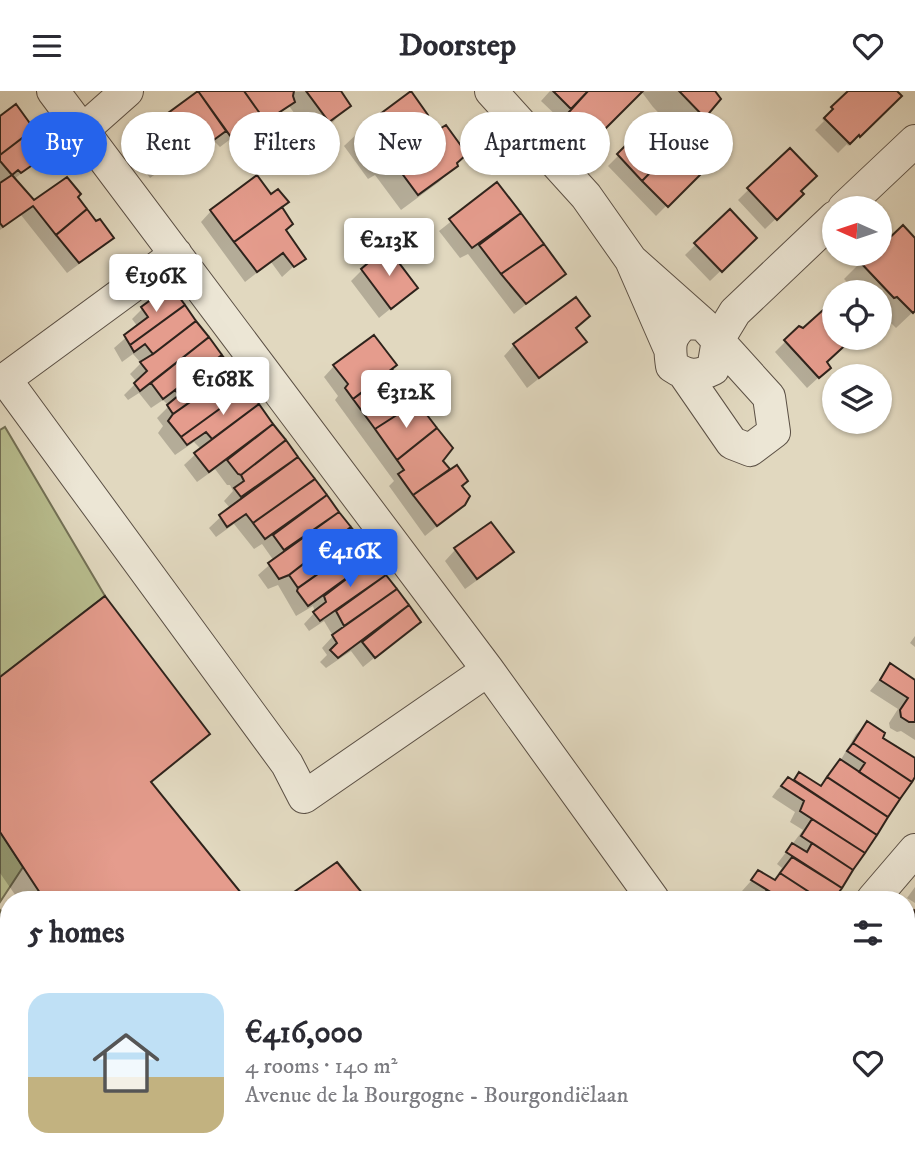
<!DOCTYPE html>
<meta charset="utf-8">
<style>
:root{--surface:#fff;--page:#f2f2f3;--text:#2b2b33;--muted:#7c7c81;--line:#e1e1e2;--accent:#2563eb}
body{margin:0;font-family:"IM FELL DW Pica",serif;background:var(--page);color:var(--text);height:100vh;display:flex;flex-direction:column;font-size:26px;white-space:nowrap}
*{box-sizing:border-box;margin:0}
p{font-size:23px;color:var(--muted)}
.icon{flex:none;width:38px;height:38px;fill:none;stroke:currentColor;stroke-width:2;stroke-linecap:round;stroke-linejoin:round}
.map{position:relative;flex:1;overflow:hidden}
.sheet{position:absolute;left:0px;top:800px;width:915px;height:275px;display:flex;flex-direction:column;background:var(--surface);border-radius:28px 28px 0 0;box-shadow:0 2px 5px #0004}
.sheet>*{flex:none}
.guide{position:absolute;left:21px;top:21px;width:873px;height:63px;display:flex;gap:14px}
.needle{width:46px;rotate:273deg}
.controls{position:absolute;left:822px;top:105px;display:grid;gap:14px}
.controls a{display:grid;place-items:center;width:70px;height:70px;border-radius:50%;background:var(--surface);box-shadow:0 2px 5px #0004;font-size:35px}
.price{position:absolute;translate:-50% -60px;padding:0 16px;border-radius:7px;background:#fff;color:#222;font-size:23px;line-height:46px;filter:drop-shadow(0 2px 4px #0008)}
.price::after{content:'';position:absolute;left:50%;top:42px;width:21px;height:16px;margin-left:-10px;background:inherit;clip-path:polygon(0 0,100% 0,50% 100%)}
.price.current{background:var(--accent);color:#fff}
ul{padding:0;list-style:none}
li{display:flex;align-items:center;gap:21px;height:175px;padding:0 28px}
li+li{border-top:2px solid var(--line)}
li span{display:grid;place-items:center;flex:none;width:196px;height:140px;border-radius:21px;color:#555}
li>.icon{margin-inline-start:auto}
span .icon{width:84px;height:84px;fill:#fffc;stroke-width:1}
li b{font-size:30px}
h2{display:flex;justify-content:space-between;align-items:center;height:84px;padding:0 28px;font-size:30px}
.chip{padding:0 24px;border-radius:32px;background:var(--surface);box-shadow:0 2px 5px #0004;font-size:24px;line-height:63px}
.chip.current{background:var(--accent);color:#fff}
header{display:flex;justify-content:space-between;align-items:center;height:91px;padding:0 28px;background:var(--surface);font-size:32px;font-weight:700}
.map>svg:first-child{display:block}
</style>
<header><svg class="icon" aria-label="menu" viewBox="0 0 24 24"><path d="M4 6h16M4 12h16M4 18h16"/></svg>Doorstep<svg class="icon" aria-label="heart" viewBox="0 0 24 24"><path d="M12 20l-8-8c-3-5 5-10 8-4 3-6 11-1 8 4z"/></svg></header>
<div class="map">
<svg width="915" height="1074" viewBox="0 0 915 1074">
<rect width="100%" height="100%" fill="#e1d8bf"/>
<filter id="stains"><feTurbulence type="fractalNoise" baseFrequency=".00286" numOctaves="4"/><feColorMatrix values="0 0 0 0 .2 0 0 0 0 .09 0 0 0 0 .02 0 0 0 .5 -.17"/></filter>
<radialGradient id="worn" r=".72"><stop offset=".6" stop-color="#630" stop-opacity="0"/><stop offset="1" stop-color="#630" stop-opacity=".3"/></radialGradient>
<!-- green -->
<path fill="#b8bd8e" stroke="#737055" stroke-width="2" d="M5,336L105,505L0,586V339Z
M0,741L23,776L0,811Z
M0,819L9,828V895L0,903Z"/>
<!-- shadow -->
<path fill="#0003" d="M200,0H339L349,14L333,31L312,46L289,15L257,38L249,34L220,56L214,50L184,72L179,66L150,87L128,57L138,47Z
M550,0H640L584,56L559,32L561,29L541,10Z
M641,0H712L719,8L683,47L653,16Z
M851,0H894L899,5L848,55L847,53L838,62L815,39L824,30L822,28Z
M410,3L422,28L456,75L439,91L401,119L375,84L368,88L344,55L361,39Z
M0,27L48,61L13,89L34,112L76,106L96,133L112,147L101,157L67,182L21,124L0,139Z
M649,34L699,82L656,125L608,75Z
M789,59L802,103L765,138L738,109Z
M497,94L564,183L514,223L468,163L460,167L439,140Z
M280,117L284,140L303,167L282,186L271,171L245,191L201,131L211,120Z
M730,120L755,147L710,190L685,164Z
M915,149V219L896,237L880,221V201H857L844,188L869,163H880Z
M362,179L416,197L379,227L351,190Z
M173,201L419,531L363,576L351,560L326,577L320,571L327,564L322,557L333,545L324,530L309,540L304,533L315,521L313,515L296,525L278,494L268,498L258,484L274,470L262,453L254,458L234,433L216,446L209,437L230,417L224,410L233,400L230,394H227L215,378L197,391L184,374L201,358L194,351L175,364L158,342L163,335L157,327L169,315L163,309L151,317L139,302L128,309L124,304L137,291L130,283L141,272L133,263L122,271L114,257L138,236L132,228L143,217Z
M799,237L835,247L850,248L825,271L829,277L807,297L775,261Z
M575,238L585,251L527,297L504,265L514,254Z
M395,274L391,279L450,357L441,370L460,395L464,413L425,445L389,395L394,390L335,309L338,305L324,286L334,275Z
M455,459L512,461L501,472L465,498L445,470Z
M915,545V556L910,552Z
M891,574L915,591V649L901,640L897,641L890,637L889,632L898,618L870,600Z
M0,588L208,642L150,692L244,808H18L0,782Z
M867,633L880,648L915,670V683L832,808H753L742,800L759,781L773,790L782,777L777,773L803,739L790,731L795,721L772,706L777,699L788,688L793,690L800,683L819,696L839,672L856,643Z
M337,773L365,808H287Z
M915,796V812L907,807Z
M472,802L476,808H464Z
M915,821V916L910,912L906,916V831Z
M9,897V961L0,950V906Z
M906,917L915,922V939L906,933Z
M906,942L914,947L906,959Z
M915,976V1055L906,1061V981Z
M915,1063V1065L901,1074L906,1069Z
M97,1066H323L321,1074H104Z
M588,1066H662L656,1074H601Z
M877,1066H900L890,1074H883Z"/>
<!-- building -->
<path fill="#e59c8d" stroke="#2e231c" stroke-width="2" d="M198,0L226,40L196,62L164,25Z
M198,0H244L261,24L231,46Z
M244,0H294L293,5L295,11L269,28L261,24Z
M306,0H341L351,15L329,31Z
M411,0L428,24L423,28L433,42L446,34L467,63L457,72L458,75L418,104L392,69L385,73L360,38Z
M553,0H588L571,18Z
M588,0H643L596,47L569,21Z
M679,0H715L721,8L705,27Z
M848,0H897L902,5L860,46L859,44L850,53L824,27L833,18L831,16Z
M16,13L34,38L0,64V25Z
M164,25L191,56L161,77L137,45Z
M649,31L675,56L642,90L617,63Z
M34,38L51,61L21,82L18,79L12,84L0,70V64Z
M675,56L702,82L668,116L642,90Z
M790,57L817,85L801,100L804,103L777,129L747,97Z
M12,84L34,109L67,86L81,103L78,106L87,118L56,144L33,115L3,136L0,132V92Z
M257,84L271,103L278,98L289,111L234,151L210,119Z
M497,91L521,122L472,157L449,128Z
M282,116L293,133L286,139L306,168L294,176L283,162L257,181L234,151Z
M87,118L96,130L100,128L114,147L79,172L56,144Z
M730,118L757,147L722,181L694,152Z
M521,122L544,153L501,183L479,154Z
M903,134L915,147V220L913,222L897,206L894,207L859,170L867,163H880V156Z
M544,153L566,183L526,213L501,183Z
M387,156L418,197L391,218L361,178Z
M164,199H174L185,214L130,254L124,244L148,226L141,216Z
M576,206L590,225L576,237L587,251L539,287L513,253Z
M185,214L196,230L153,263L145,253L134,261L130,254Z
M823,219L835,230V247H853L827,271L831,277L819,287L784,249L799,235L803,237Z
M196,230L209,246L140,300L134,292L147,280L140,271L153,263Z
M374,244L397,274L353,308L345,297L348,293L333,274Z
M209,246L222,264L163,308L151,292Z
M222,264L234,280L173,323L167,314L179,304L175,299Z
M393,279L417,311L375,338L353,308Z
M234,280L247,298L181,346L168,330L173,323Z
M247,298L259,313L212,348L206,341L187,354L181,346Z
M417,311L437,337L397,369L375,338Z
M259,313L273,333L209,381L194,362Z
M273,333L286,349L241,384L238,383L227,369Z
M437,337L453,357L443,370L450,378L413,404L398,383L404,379L397,369Z
M286,349L298,366L241,406L234,397L244,390L241,384Z
M298,366L315,388L253,432L246,423L227,436L219,424Z
M457,374L468,390L462,395L470,405L465,414L437,435L413,404Z
M315,388L327,404L265,448L253,432Z
M327,404L339,421L284,459L273,444Z
M339,421L351,436L289,484L279,488L268,472Z
M491,431L514,461L477,488L454,457Z
M351,436L363,451L298,497L289,484Z
M363,451L374,467L308,515L297,500L298,497Z
M374,467L386,484L320,530L313,521L326,511L324,505Z
M386,484L397,498L344,535L336,520Z
M397,498L409,514L338,567L330,559L337,552L332,544Z
M105,505L210,643L151,691L246,808H44L0,741V586Z
M409,514L421,531L375,567L362,551Z
M890,572L915,589V631H909L901,626L900,619L908,607L880,589Z
M867,630L885,642L883,647L915,667V686L912,691L853,652Z
M853,652L912,691L900,708L859,681L865,672L847,660Z
M840,668L900,708L888,726L827,686Z
M799,681L821,695L827,686L888,726L877,744L794,689Z
M788,686L877,744L865,762L800,720L804,710L781,695Z
M812,728L865,762L853,779L801,745Z
M792,752L807,761L812,752L853,779L842,797L786,761Z
M792,766L842,797L834,808H820L780,782Z
M337,771L367,808H284Z
M758,779L775,789L780,782L820,808H782L751,789Z
M767,799L782,808H751L762,805Z
M914,819L915,820V846L906,840V831Z
M906,840L915,846V871L906,865Z
M906,865L915,871V884L909,893L906,891Z
M909,893L915,897V908L909,916L906,915V897Z
M9,895V925L0,915V903Z
M913,972L915,974V1029L906,1035V1003L911,999L906,996V981Z
M906,1036L915,1047V1056L906,1062Z
M126,1066H324L323,1074H133Z
M616,1066H654L661,1071L659,1074H629Z
M752,1066H768L781,1074H747Z
M768,1066H797L791,1074H781Z
M797,1066H808L821,1074H791Z"/>
<g fill="none" stroke-linecap="round" stroke-linejoin="round">
<defs>
<path id="minor" d="M53,0L488,579L653,808
M491,0L586,105L631,169
M83,39L127,0
M844,117L915,50
M669,256L631,169L703,233
M685,284L732,352L750,359L774,341L769,306L703,233L685,232C668,246 669,255 672,275C688,286 697,286 713,278L718,249L735,221L835,126
M5,288L287,673L304,706L488,579
M0,292L176,163
M873,808L915,759
M852,1066L858,1074
M448,1074L454,1066
M703,1074L709,1066"/>
</defs>
<!-- minor casing -->
<use href="#minor" stroke="#5b5045" stroke-width="34"/>
<!-- minor -->
<use href="#minor" stroke="#ece6d5" stroke-width="32"/>
</g>
<rect width="100%" height="100%" filter="url(#stains)"/>
<rect width="100%" height="100%" fill="url(#worn)"/>
</svg>
<div class="controls">
<a><svg class="needle" viewBox="-14 -14 28 28"><path d="M0-13l5 13h-10z" fill="#e53935"/><path d="M0 13l5-13h-10z" fill="#7c7c81"/></svg></a>
<a><svg class="icon" aria-label="locate" viewBox="0 0 24 24"><circle cx="12" cy="12" r="6"/><path d="M12 2v4M12 18v4M2 12h4M18 12h4"/></svg></a>
<a><svg class="icon" aria-label="layers" viewBox="0 0 24 24"><path d="M12 4l9 5-9 5-9-5zM3 14l9 5 9-5"/></svg></a>
</div>
<b class="price" style="left:389px;top:187px">€213K</b>
<b class="price" style="left:156px;top:223px">€196K</b>
<b class="price" style="left:223px;top:326px">€168K</b>
<b class="price" style="left:406px;top:339px">€312K</b>
<b class="price current" style="left:350px;top:498px">€416K</b>
<div class="guide">
<a class="chip current">Buy</a>
<a class="chip">Rent</a>
<a class="chip">Filters</a>
<a class="chip">New</a>
<a class="chip">Apartment</a>
<a class="chip">House</a>
</div>
<section class="sheet">
<h2>5 homes<svg class="icon" aria-label="filters" viewBox="0 0 24 24"><path d="M4 7h16M4 17h16"/><circle cx="9" cy="7" r="2"/><circle cx="15" cy="17" r="2"/></svg></h2>
<ul>
<li><span style="background:linear-gradient(#bfe0f5 60%,#c2b280 0)"><svg class="icon" aria-label="home" viewBox="0 0 24 24"><path d="M3 11l9-7 9 7M6 9v11h12V9"/></svg></span><div><b>€416,000</b><p>4 rooms · 140 m²</p><p>Avenue de la Bourgogne - Bourgondiëlaan</p></div><svg class="icon" aria-label="heart" viewBox="0 0 24 24"><path d="M12 20l-8-8c-3-5 5-10 8-4 3-6 11-1 8 4z"/></svg></li>
</ul>
</section>
</div>
